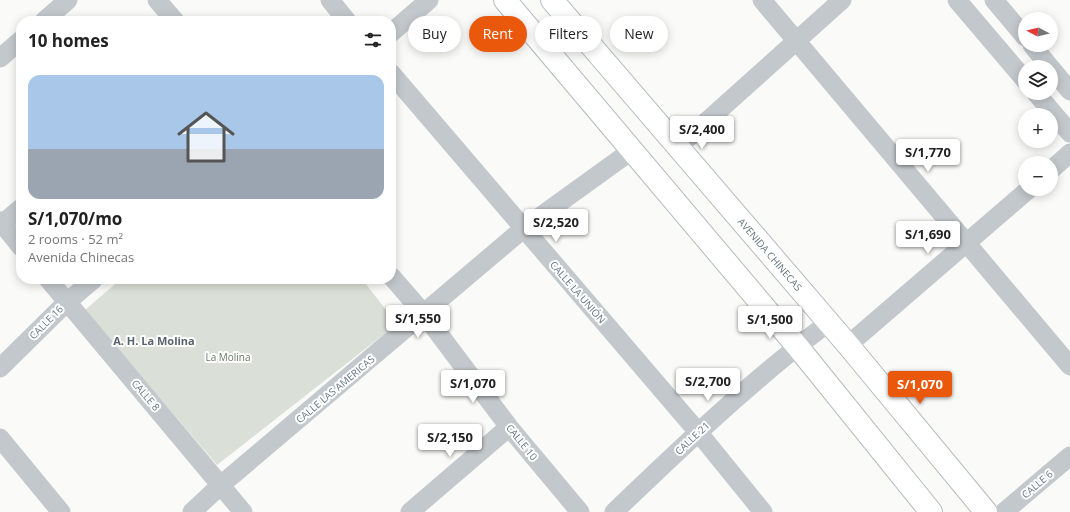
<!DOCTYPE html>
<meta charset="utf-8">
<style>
:root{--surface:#fff;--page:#f2f2f2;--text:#222;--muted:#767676;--accent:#ea580c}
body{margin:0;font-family:"Open Sans",sans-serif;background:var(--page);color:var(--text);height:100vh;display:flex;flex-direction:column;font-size:15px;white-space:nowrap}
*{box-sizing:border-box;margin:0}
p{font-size:13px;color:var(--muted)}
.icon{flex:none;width:22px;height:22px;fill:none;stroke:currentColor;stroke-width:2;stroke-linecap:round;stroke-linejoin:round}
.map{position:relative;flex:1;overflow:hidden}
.panel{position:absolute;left:16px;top:16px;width:380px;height:268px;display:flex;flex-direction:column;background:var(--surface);border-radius:16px;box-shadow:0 2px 10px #0003}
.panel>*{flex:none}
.hud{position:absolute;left:408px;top:16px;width:380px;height:36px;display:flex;gap:8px}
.needle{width:26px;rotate:277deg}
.buttons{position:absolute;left:1018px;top:12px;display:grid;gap:8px}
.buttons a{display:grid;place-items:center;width:40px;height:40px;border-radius:50%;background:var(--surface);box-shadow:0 2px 10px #0003;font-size:20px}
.price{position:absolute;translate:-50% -34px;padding:0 9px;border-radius:4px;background:#fff;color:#222;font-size:13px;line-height:26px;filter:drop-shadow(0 1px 2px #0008)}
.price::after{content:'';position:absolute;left:50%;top:24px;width:12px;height:9px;margin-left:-6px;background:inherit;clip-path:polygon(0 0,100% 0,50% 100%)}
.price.active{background:var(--accent);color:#fff}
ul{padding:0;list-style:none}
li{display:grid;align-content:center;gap:8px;height:212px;padding:0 12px}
li span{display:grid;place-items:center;height:124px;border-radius:12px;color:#555}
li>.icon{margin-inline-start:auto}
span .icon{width:72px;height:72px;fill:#fffc;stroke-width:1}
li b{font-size:17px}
h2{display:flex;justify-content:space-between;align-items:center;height:48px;padding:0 12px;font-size:17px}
.tag{padding:0 14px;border-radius:18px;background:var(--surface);box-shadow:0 2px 10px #0003;font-size:14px;line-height:36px}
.tag.active{background:var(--accent);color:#fff}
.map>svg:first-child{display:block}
</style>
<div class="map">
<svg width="1070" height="512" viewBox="0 0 1070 512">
<rect width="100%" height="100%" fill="#fafaf8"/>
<!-- green -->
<path fill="#dadfd7" d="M121,279H362L397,324L217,465L85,310Z"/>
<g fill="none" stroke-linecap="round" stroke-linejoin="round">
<defs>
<g id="major">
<path d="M505,0L797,346L931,512"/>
<path id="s1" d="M552,0L848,345L986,512"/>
</g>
</defs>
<!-- major casing -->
<use href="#major" stroke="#b5babe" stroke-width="24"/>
<!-- minor -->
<path stroke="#c3c8cc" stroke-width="19" d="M157,0L175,21
M330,0L347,21
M762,0L1070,366
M957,0L1025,80
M994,0L1025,37
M44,21L68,0
M391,33L429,0
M1032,45L1050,67
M0,58L21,40
M1051,68L1070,91
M391,73L698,432L763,512
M1036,93L1070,133
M678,147L842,0
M1051,170L1070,153
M0,221L21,247
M2,224L21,208
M391,276L424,314L509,427L580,512
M48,279L243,512
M848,345L1029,189
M0,368L67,302L94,279
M0,438L61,512
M192,512L222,484L523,229L631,151
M410,512L509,427
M614,512C683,446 752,380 828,323
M1004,512L1070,456"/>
<!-- major -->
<use href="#major" stroke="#fff" stroke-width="22"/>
</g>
<g text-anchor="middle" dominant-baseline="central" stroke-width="4" stroke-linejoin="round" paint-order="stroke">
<!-- street labels -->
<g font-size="10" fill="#657683" stroke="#fff">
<text stroke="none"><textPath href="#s1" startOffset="335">AVENIDA CHINECAS</textPath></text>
<text transform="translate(578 292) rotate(49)">CALLE LA UNIÓN</text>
<text transform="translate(46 322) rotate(-45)">CALLE 16</text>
<text transform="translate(335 389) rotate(-40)">CALLE LAS AMERICAS</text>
<text transform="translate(146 395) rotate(50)">CALLE 8</text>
<text transform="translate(692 438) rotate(-43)">CALLE 21</text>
<text transform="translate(522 442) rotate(51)">CALLE 10</text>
<text transform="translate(1037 484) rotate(-40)">CALLE 6</text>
</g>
<!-- park labels -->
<g font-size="10" fill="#687a64" stroke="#fff">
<text x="228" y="357">La Molina</text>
</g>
<!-- neighbourhood labels -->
<g font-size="11" font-weight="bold" fill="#57646e" stroke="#fff">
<text x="154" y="340">A. H. La Molina</text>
</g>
</g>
</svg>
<div class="buttons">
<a><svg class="needle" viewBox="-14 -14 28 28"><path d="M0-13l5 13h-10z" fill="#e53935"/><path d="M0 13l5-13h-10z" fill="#767676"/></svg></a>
<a><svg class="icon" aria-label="layers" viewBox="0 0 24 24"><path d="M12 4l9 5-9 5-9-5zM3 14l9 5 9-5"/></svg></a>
<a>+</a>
<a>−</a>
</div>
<b class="price" style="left:702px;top:150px">S/2,400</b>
<b class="price" style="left:928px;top:173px">S/1,770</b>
<b class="price" style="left:556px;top:243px">S/2,520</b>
<b class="price" style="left:928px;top:255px">S/1,690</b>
<b class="price" style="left:418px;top:339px">S/1,550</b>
<b class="price" style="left:770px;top:340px">S/1,500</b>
<b class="price" style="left:708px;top:402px">S/2,700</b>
<b class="price" style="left:473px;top:404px">S/1,070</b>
<b class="price active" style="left:920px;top:405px">S/1,070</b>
<b class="price" style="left:450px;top:458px">S/2,150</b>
<div class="hud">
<a class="tag">Buy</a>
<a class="tag active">Rent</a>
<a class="tag">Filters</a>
<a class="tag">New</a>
</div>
<section class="panel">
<h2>10 homes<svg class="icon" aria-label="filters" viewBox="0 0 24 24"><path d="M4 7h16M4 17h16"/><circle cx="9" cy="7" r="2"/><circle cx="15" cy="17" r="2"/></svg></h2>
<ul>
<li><span style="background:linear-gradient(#a9c7e8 60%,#9aa5b1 0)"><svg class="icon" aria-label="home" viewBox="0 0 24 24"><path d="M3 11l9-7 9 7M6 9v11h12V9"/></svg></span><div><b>S/1,070/mo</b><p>2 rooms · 52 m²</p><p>Avenida Chinecas</p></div></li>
</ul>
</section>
</div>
